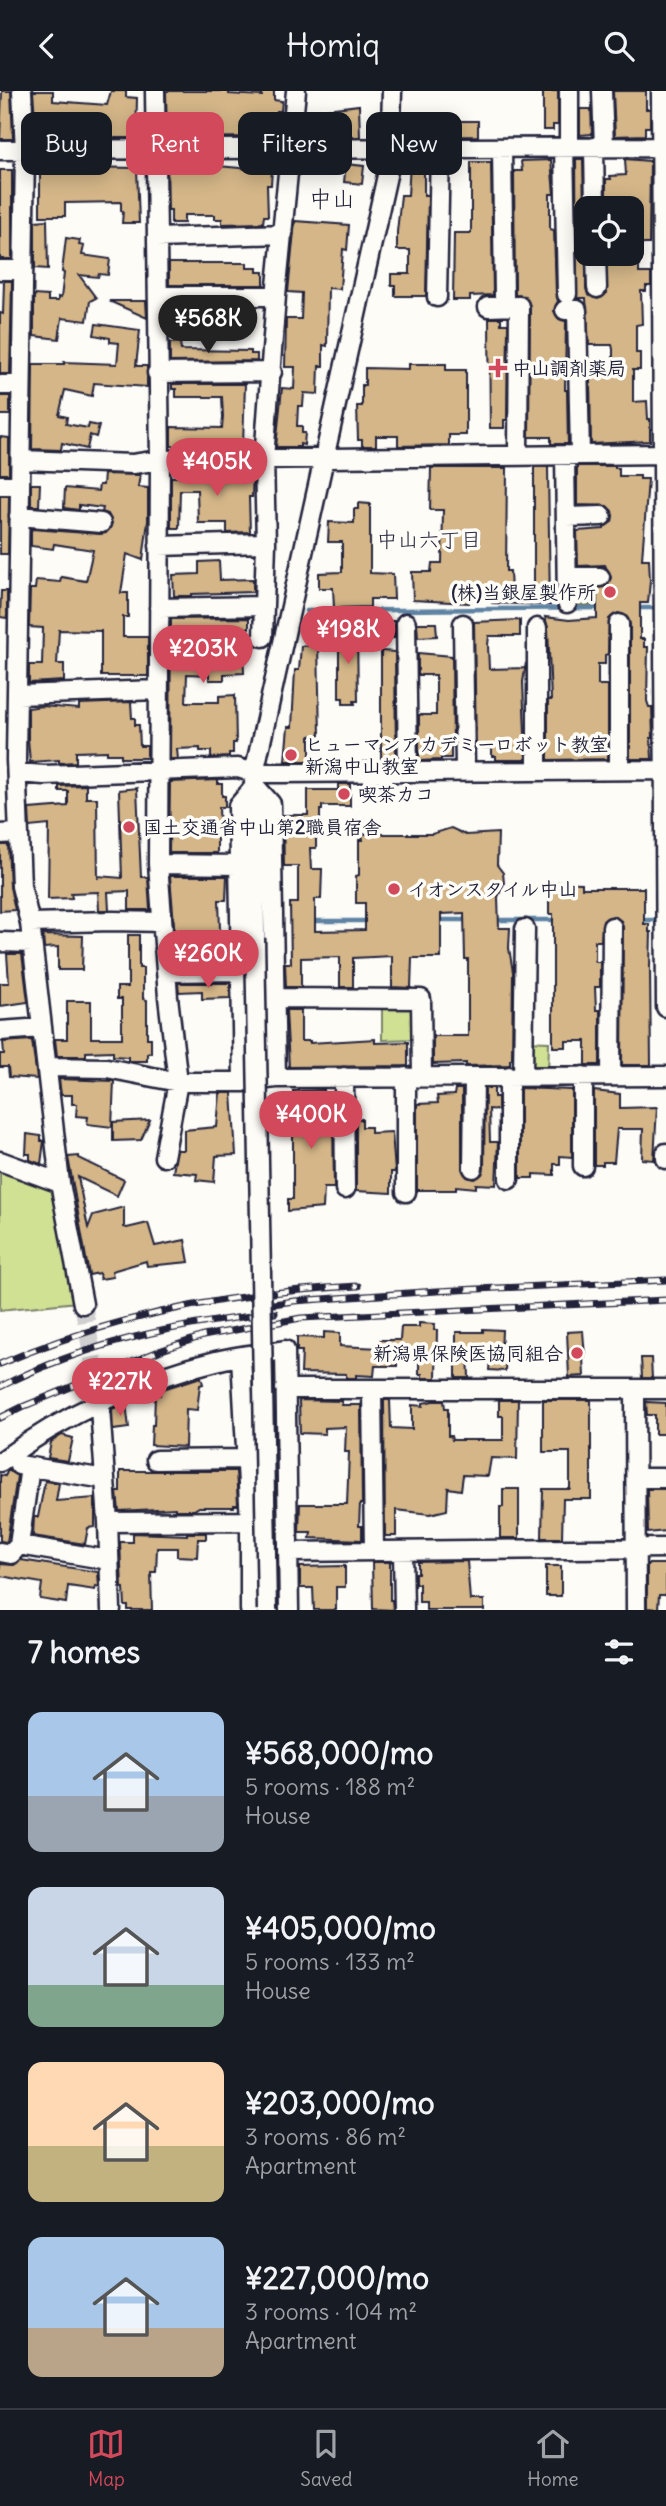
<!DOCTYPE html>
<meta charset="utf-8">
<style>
:root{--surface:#171b24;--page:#20242c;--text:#f1f3f6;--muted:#9ea1a6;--line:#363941;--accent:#d1495b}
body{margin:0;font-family:Delius,"Klee One",sans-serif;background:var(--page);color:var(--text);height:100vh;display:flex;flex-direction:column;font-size:26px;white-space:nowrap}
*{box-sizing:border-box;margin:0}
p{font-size:23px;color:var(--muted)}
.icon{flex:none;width:38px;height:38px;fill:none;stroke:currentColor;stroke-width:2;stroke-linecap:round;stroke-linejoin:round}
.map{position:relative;height:1519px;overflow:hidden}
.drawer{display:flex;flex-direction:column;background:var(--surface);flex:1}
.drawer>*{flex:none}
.top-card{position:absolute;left:21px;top:21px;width:625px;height:63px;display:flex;gap:14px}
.tools{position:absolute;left:574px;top:105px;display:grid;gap:14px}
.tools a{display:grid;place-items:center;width:70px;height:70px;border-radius:14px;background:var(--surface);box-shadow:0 4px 18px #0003;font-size:35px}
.price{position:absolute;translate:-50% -60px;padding:0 16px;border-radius:24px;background:var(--accent);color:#fff;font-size:23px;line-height:46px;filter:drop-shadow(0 2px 4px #0008)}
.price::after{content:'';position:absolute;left:50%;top:42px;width:21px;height:16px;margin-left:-10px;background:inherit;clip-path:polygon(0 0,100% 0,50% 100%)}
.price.current{background:#222;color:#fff}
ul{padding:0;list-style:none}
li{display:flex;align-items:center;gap:21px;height:175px;padding:0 28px}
li span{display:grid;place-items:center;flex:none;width:196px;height:140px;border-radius:14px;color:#555}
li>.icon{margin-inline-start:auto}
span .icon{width:84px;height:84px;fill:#fffc;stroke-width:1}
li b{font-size:30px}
h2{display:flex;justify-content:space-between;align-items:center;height:84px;padding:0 28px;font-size:30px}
.chip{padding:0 24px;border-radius:14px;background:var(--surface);box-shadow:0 4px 18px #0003;font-size:24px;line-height:63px}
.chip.current{background:var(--accent);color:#fff}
header{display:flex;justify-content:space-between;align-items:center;height:91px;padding:0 28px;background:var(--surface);font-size:32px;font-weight:600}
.dock{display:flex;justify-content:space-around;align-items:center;height:98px;border-top:2px solid var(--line);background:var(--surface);font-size:19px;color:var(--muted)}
.dock a{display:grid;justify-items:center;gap:4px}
.dock .current{color:var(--accent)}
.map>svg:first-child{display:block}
</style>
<header><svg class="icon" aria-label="back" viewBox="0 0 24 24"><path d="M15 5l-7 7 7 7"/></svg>Homiq<svg class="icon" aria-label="search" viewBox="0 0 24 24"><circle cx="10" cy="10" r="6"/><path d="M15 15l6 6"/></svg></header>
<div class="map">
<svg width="666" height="1519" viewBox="0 0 666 1519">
<rect width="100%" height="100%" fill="#fdfcf7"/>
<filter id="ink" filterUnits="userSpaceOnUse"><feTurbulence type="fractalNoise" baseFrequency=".0143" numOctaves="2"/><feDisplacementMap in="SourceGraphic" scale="14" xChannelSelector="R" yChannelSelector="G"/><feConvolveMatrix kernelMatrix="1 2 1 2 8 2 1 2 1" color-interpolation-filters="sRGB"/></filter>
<g filter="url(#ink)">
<!-- green -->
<path fill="#d1e194" stroke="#7a8268" stroke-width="2" d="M594,493L593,514H572V498L577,494Z
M382,915H411L416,918V948L382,949Z
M524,950L549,951L548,985H523Z
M0,1077L55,1097L77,1211L0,1219Z"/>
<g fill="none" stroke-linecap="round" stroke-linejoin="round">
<!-- stream -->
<path stroke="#5f83a3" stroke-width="4.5" d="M636,517H659
M307,520L600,517
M436,829H469
M495,829H556
M639,829H660
M310,830H371"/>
</g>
<!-- building -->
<path fill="#d4b688" stroke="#22223b" stroke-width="2" d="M2,0H11L13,48H0Z
M33,0H53V10L107,14L111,0H126V6L137,7L136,47H85L87,24L64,22L63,42H36Z
M166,0H229V3L262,5V0H274V9L282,10L281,20H277V46L167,47Z
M543,0H558V34H553V39H543Z
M613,0H646V18H650V36H645V44L615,45Z
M359,14L360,46H346L345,37L326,39V46H311V20Z
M580,18H591L592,43L580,44Z
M422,30H478V45L422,46Z
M576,68H583L584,117L586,124V197L588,204L598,208L607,202V163H639V182H651V195H646V200H641L642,233L636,234V262H640V279H633V311L647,310L648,328H650V350L591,353L590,283H613V258L612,254H589L586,207H577Z
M625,68L650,70L649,153H632V117H606V88H611L610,85L626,84Z
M208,69L207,74L251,78L252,69H268V78H272L271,94H267L268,125H264L263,132L222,133V128H215V124H184V132H171V119H168L167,70Z
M551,69L554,103H550V138L554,139L556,203L558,210L554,220L559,228L566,230L565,299H567L568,353H551V346H529L530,215L525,205L515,204L514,80H522L521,70Z
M40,70H63V75L80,74V76L137,77L139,132H122L123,120H121V111L65,112V125H40Z
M471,71H491L493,204L470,205V209H453L454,142H471Z
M346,73L364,75L362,93L344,91Z
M410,73H424V104H428L426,205H395V194H391V183H410V159H397V141L401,104H408Z
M0,79H12V168H0Z
M47,129L48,178L35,177V130Z
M295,130L349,134L347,159L343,158L340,198L328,197L327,255L323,254V275H319L318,303L304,302L303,315H298L297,335H302V342H305L304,354L300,353V356H276L282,297L294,298L295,276H285L286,228H301L302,202L288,201Z
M66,147L80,149L79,154L84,155L82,164L110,168L108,184L99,183L98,186L79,184L96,207L90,210L87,230L62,227L59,248L34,245V204L48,205V210H58V206L61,207L64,182L62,181Z
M169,172H247V177H257V181H264V194H169Z
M4,190H12L10,283H0V222L3,223Z
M109,210H146L147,227Z
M489,227H501V233H508L507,329H504V337H490Z
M96,233L140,239L136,275H147V296L94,292L92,305L65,299L59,324L67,326L66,333L88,337L89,333L99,335L96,346L90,344L87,358L62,352L61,359L32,358L33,273H64V271L117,273L119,252L110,251V247L94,244Z
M180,251L181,259L251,260V263H257V270L170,271V252Z
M409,273H446V279H466V344H449V354L398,355V345H376V355H362V349H358L357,315H362V294H365V277L409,278Z
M172,293H245L243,354H240V357L171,355V336L222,337L223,326L222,306H176V298H172Z
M0,305H10V324H0Z
M0,346L9,347V383H0Z
M577,375H615V377H619V385H640V388H648L642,468H649L650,489L648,512H640V548H644V556H648L647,610L649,616H652L653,647H651L652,668H630V533L625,524L618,522L609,528L608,563L605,564V573H598V594H608V668L548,669V609H551L548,537L545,526L569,529L597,527V497L606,495L611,487L605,474L578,475L577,440L604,438V436L612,431L613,425L612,420L607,415L577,414Z
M534,376H548L550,514L492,512L490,503H469V512L413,509L412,481H431L432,472H442L443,419H430L431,377H507L506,480H510L511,501H534Z
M253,379L252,406H249L250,441L227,442V432H198L197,399H180L179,437H171V386L190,385L189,380Z
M104,383L140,384L138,396L148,397V430L143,469L127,463L121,502H128V526H123V546H148V585H101V540L59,539L57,573H64V590L29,592V574H42L43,537L29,536L30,498H35L36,489L60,491L61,486L86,490L93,459L54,453L53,458L31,455V440L32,438L100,443L106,442L112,432L108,423L102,421L103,417L79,414V419L64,417L65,397L98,400L99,394H103Z
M31,393H40L39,415H31Z
M0,405H9L8,463H0Z
M358,412L370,413V482L393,483L394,508H370V516L334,517L333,497H319V482L342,481V451H328L329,431L354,432V418H358Z
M219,470L220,489L253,488V501L192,503V505H174L173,484L199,483V471Z
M1,500H7V527L0,526Z
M249,527V537H225V558L243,557L244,582L224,583V589H209V584L187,583L186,611H219V605L235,604L236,652H233V662H229V666L211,667V660H200V657L177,658L178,668H170L171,528Z
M520,529V545H489L488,554L489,578L525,577L526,572L523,591L526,669H496V665H492V657H476L474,531Z
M380,530H394V547L380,548Z
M417,532H436L437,545L418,546Z
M341,538H357L358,610H354L355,613H343V607H339V544H341Z
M318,554L320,644L310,645V670H285L288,636H292L295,579H299L301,555Z
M381,560L395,561L396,669H381Z
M418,562L452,565L453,655H451V667H441V669L419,670V624H436V584H418Z
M131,611L132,627H135V634H139L140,655H147V667H121V663H107V660L76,661V671L59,672V669L30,671L28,648V617L42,615L79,618V613Z
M218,689V693H222V705H225V716H219L220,741H217V762H169L170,691Z
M338,693H350V715H322V719H320V745H316V757H310L311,778H322L321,808H315V840L365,839V812H356V785L359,784V749H363L362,743H432L451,737L466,744L498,742L497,774L503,782L504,792L498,806L499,837H510L509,857L513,881L512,968H510V974L466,975V972L433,973V945H468V868H465L464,822L441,823V867H412L411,897L392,896V865L353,867V896H340V866L301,867V896H286L285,872H291L290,812H298V775H284L283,724H308V699H338Z
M86,694V707H97L98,788V785L122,787L119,699L137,697L141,786H148L150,819H129V800L108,801L109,819H99L98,801L71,802L72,807L48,808L49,734L30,736L29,718L68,715V700H59V695Z
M0,754H8L10,796L15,819L0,820Z
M170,785H227L226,809H219L221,869H177Z
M549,791L582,792V797H644V833H649V841H651L650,876L651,974H622L623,836L621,830L613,825L603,830L601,850H595V871H600V896H595L596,919H600V974H586V950H566V956H553V823H549Z
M43,844L83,845L82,879H58V856L44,857Z
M128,844H139V877H143V908L147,909V947H151V962H147V970H128V966L113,965V960L86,961V965H57L55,948H67V910H91V947H122V908H117V896H128Z
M7,863H22L28,911L0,915V892H9Z
M178,892H230V907L202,908V900L179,901Z
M286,919H301V950H310V952L375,948V952L408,951V975L289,976Z
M32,949L37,988L9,986L8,976H0V963H4L3,951Z
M59,988L114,990L112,1036L87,1033L88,1026L76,1025L77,1013H72V1004H61Z
M485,997H494V1006H498V1019L489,1018L490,1051H498L496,1094L476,1093V1097L456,1095V1099H417V1013L438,1012L437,1005L454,1004L455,998H462V1078L467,1086L474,1088L482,1083L484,1077Z
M520,997L572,999V1066L560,1065V1073H554V1084L533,1083V1087H520Z
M324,999L325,1024H332L333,1028L334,1097H324L323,1117L288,1120V1108H293V1000Z
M594,1000L620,1003V1017L657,1016L654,1069L642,1068L643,1038H617L614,1071H603V1074H594Z
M220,1002H232L236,1064L216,1065L214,1091L196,1089L197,1083L173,1081L177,1059H184V1039L217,1036Z
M356,1028H362V1036H371V1042L392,1041L395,1081H391V1102L356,1100Z
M150,1029L141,1049L113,1050V1031Z
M27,1043L41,1045V1050H44L41,1073L30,1069V1063H26Z
M79,1065V1067L124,1089L117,1105L78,1086L88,1137L93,1124L124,1116V1136L127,1137L148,1132L155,1155L185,1149L189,1171L147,1175L146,1170L112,1180L113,1186L100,1188L99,1182L89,1184L68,1066Z
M419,1232L435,1233L434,1239H437L436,1287H422V1283H419V1268L397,1267V1275H375L374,1285L356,1284V1287H346V1283L301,1282L302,1260H297V1246L324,1247V1241L340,1242V1255L380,1257V1249H400L401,1236H419Z
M483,1238L502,1239L501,1263H506L505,1280L489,1279L491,1257L468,1258L469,1287H456V1241H483Z
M583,1240L585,1266H583L584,1285L569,1286L567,1241Z
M641,1267H651L652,1287H642Z
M201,1286L203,1293L200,1294L197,1319L186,1318L185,1356L151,1354L152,1334H154L155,1304H160V1299Z
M299,1309L342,1310V1314H361L362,1413H360L359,1435H362V1449L310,1447L311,1441H299L300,1413H347L349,1361H345L346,1336L325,1337V1343L300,1342Z
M384,1309H390L391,1337L412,1338V1314L423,1315V1312L433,1310H444L445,1317H448V1345H451L452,1349H503V1325H499V1309H518L517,1368L491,1367L488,1385L463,1384L461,1399L448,1397L447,1419L430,1423L396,1419V1445H385Z
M543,1309H591V1408H563L562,1447H542L543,1398H570V1361H543Z
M646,1311L666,1312V1343H655V1324H647Z
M126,1312L129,1337L113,1339L112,1318Z
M62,1344L73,1347L68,1370L48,1367L51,1351Z
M8,1379L17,1385L7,1451L0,1450V1384L5,1385Z
M120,1380H236L238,1414H234V1416H199L194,1419H175V1417L119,1420L117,1401H120Z
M45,1390L59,1392L56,1410L95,1407V1436L88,1437L85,1453L33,1445L34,1426H38Z
M503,1398H519V1447H500V1416H503Z
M647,1398H666V1440L648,1442Z
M133,1442L187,1444V1442H206V1448H198L197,1466L177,1465V1457H157L156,1481H151L152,1519H128V1515H125L124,1497H122L120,1451H133Z
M21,1469L98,1481L99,1496L96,1495L95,1499L68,1495L66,1512L40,1508L42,1492L0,1485V1473L14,1474Z
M467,1470L470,1509H484V1519H426V1511H419V1493H415V1482H418V1471Z
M372,1471H390V1509H392L393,1519L373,1518Z
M647,1473H666V1504H659L658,1518L647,1517Z
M345,1475V1496H336V1519H314L313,1497H300V1476Z
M546,1475H561V1505H546Z"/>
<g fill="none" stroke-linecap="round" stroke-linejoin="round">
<!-- minor-tunnel -->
<path stroke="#d1d0d1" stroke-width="18" stroke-dasharray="18 9" stroke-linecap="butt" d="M83,1213L99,1302"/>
<defs>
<path id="minor" d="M22,0L25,59L16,669L21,795L30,832L60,1092L83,1213
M155,0L160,369L158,773L168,906L178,991L164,1066
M569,0V56
M602,0L604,57
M661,0L666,916
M564,56L567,203
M594,56L595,117
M502,57L504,206
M0,59L666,56
M157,147L283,143
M596,163L597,197
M0,179H23
M158,205H276
M437,206L440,57
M488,216L519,215L518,364
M565,219H577L580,364
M157,282L272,281
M0,294H21
M565,364L567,512
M21,369L133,373L160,369L666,363
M0,394H20
M19,425L101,432
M566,426L602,425
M159,455L266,452
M567,486H600
M159,517L263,515
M406,532L408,680
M463,533L465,679
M619,533V679
M263,546L266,452L264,368L276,205L296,0
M18,604L158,599
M537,680V537
M17,682L44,684L238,677L254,682H280L664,679
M0,743L19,742
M158,773L238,774
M30,832L113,830L162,831
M255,847L254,682L390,71L392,0
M0,851L32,852
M167,881L241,880
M275,907L421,908L422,986
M0,940L42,937
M47,976L107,977L178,991H243L276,987L666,985
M509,985V1088
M523,985L525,838
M611,985L612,836
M344,986L345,1098
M406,986V1101
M243,991L238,715L255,695L271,713L276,987
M666,1068V1062
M0,1070L60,1092
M583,1075V985
M473,1077L474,986
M241,1266L250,1430V1519
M285,1298H666
M372,1298L374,1460
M635,1298L636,1519
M99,1302L108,1431L111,1519
M156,1369L247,1368
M0,1371C63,1324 140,1288 216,1270C239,1264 262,1263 285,1259L289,1519
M19,1374L105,1388
M30,1376L19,1454L109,1469
M636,1387H666
M108,1431L250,1430
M403,1460L404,1519
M0,1461L11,1463L19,1454
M288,1461L666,1457"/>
</defs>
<!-- minor casing -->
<use href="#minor" stroke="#22223b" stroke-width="23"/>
<!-- minor -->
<use href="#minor" stroke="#fdfcf7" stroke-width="18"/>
<defs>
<path id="rail" d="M259,1215L294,1210L437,1200L666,1189
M0,1273C113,1224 236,1201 358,1195
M0,1296C87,1251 179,1233 275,1222
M0,1327L22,1316L159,1260L203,1245L301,1227L666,1209"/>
</defs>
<!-- rail casing -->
<use href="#rail" stroke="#22223b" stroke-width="7"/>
<!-- rail -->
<use href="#rail" stroke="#fdfcf7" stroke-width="4.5" stroke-dasharray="13" stroke-linecap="butt"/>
<defs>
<path id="minor-bridge" d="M255,847L267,1519"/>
</defs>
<!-- minor-bridge casing -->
<use href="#minor-bridge" stroke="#22223b" stroke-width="23" stroke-linecap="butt"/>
<!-- minor-bridge -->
<use href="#minor-bridge" stroke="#fdfcf7" stroke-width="18"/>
</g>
</g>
<!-- markers -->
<g fill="#d1495b" stroke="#fdfcf7" stroke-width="2.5">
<path d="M494.5 266.5h7v7h7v7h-7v7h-7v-7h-7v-7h7z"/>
<circle cx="610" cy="501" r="7"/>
<circle cx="291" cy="664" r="7"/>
<circle cx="344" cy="703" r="7"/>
<circle cx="129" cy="736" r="7"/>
<circle cx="394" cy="798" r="7"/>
<circle cx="577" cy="1262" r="7"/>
</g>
<g text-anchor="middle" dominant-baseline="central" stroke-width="7" stroke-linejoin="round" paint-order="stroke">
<!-- poi labels -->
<g font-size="19" font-weight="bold" fill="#22223b" stroke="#fdfcf7" text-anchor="start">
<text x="512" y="277">中山調剤薬局</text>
<text x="596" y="501" text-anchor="end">(株)当銀屋製作所</text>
<text x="305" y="653">ヒューマンアカデミーロボット教室<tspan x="305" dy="22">新潟中山教室</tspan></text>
<text x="358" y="703">喫茶カコ</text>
<text x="143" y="736">国土交通省中山第2職員宿舎</text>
<text x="408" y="798">イオンスタイル中山</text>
<text x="563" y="1262" text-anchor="end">新潟県保険医協同組合</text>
</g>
<!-- neighbourhood labels -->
<g font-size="21" fill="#22223b" stroke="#fdfcf7">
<text x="429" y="448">中山六丁目</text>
</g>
<!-- quarter labels -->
<g font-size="23" fill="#22223b" stroke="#fdfcf7">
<text x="332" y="107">中山</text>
</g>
</g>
</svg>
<div class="tools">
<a><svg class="icon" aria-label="locate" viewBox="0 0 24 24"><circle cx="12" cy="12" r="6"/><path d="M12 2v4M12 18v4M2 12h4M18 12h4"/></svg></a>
</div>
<b class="price current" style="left:208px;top:264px">¥568K</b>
<b class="price" style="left:217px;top:407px">¥405K</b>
<b class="price" style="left:348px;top:575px">¥198K</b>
<b class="price" style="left:203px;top:594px">¥203K</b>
<b class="price" style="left:208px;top:899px">¥260K</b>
<b class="price" style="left:311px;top:1060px">¥400K</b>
<b class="price" style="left:120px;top:1327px">¥227K</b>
<div class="top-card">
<a class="chip">Buy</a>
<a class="chip current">Rent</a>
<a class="chip">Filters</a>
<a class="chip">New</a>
</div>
</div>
<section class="drawer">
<h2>7 homes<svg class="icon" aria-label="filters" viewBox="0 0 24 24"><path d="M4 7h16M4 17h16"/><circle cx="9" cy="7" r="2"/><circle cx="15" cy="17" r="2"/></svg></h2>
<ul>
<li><span style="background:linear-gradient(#a9c7e8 60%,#9aa5b1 0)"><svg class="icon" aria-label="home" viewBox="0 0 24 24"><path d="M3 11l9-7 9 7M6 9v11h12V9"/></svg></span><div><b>¥568,000/mo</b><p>5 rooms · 188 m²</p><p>House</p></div></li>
<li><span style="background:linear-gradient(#c9d6e8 70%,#7fa58c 0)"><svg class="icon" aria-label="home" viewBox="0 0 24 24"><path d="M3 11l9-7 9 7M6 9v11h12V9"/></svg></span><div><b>¥405,000/mo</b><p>5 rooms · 133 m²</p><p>House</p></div></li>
<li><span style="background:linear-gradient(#ffd9b3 60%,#c2b280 0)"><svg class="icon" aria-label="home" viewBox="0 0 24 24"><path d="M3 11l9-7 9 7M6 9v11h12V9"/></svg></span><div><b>¥203,000/mo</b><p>3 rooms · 86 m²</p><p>Apartment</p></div></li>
<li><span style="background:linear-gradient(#a9c7e8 65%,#b9a48a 0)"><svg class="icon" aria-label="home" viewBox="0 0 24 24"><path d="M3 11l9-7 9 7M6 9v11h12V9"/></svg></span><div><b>¥227,000/mo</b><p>3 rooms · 104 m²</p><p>Apartment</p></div></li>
</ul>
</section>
<nav class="dock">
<a class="current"><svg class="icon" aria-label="map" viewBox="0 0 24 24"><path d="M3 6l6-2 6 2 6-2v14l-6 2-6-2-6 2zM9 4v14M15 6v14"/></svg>Map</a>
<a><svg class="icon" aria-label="saved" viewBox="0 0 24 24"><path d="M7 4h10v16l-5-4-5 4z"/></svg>Saved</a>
<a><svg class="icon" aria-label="home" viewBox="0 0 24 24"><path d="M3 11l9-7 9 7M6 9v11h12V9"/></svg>Home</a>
</nav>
